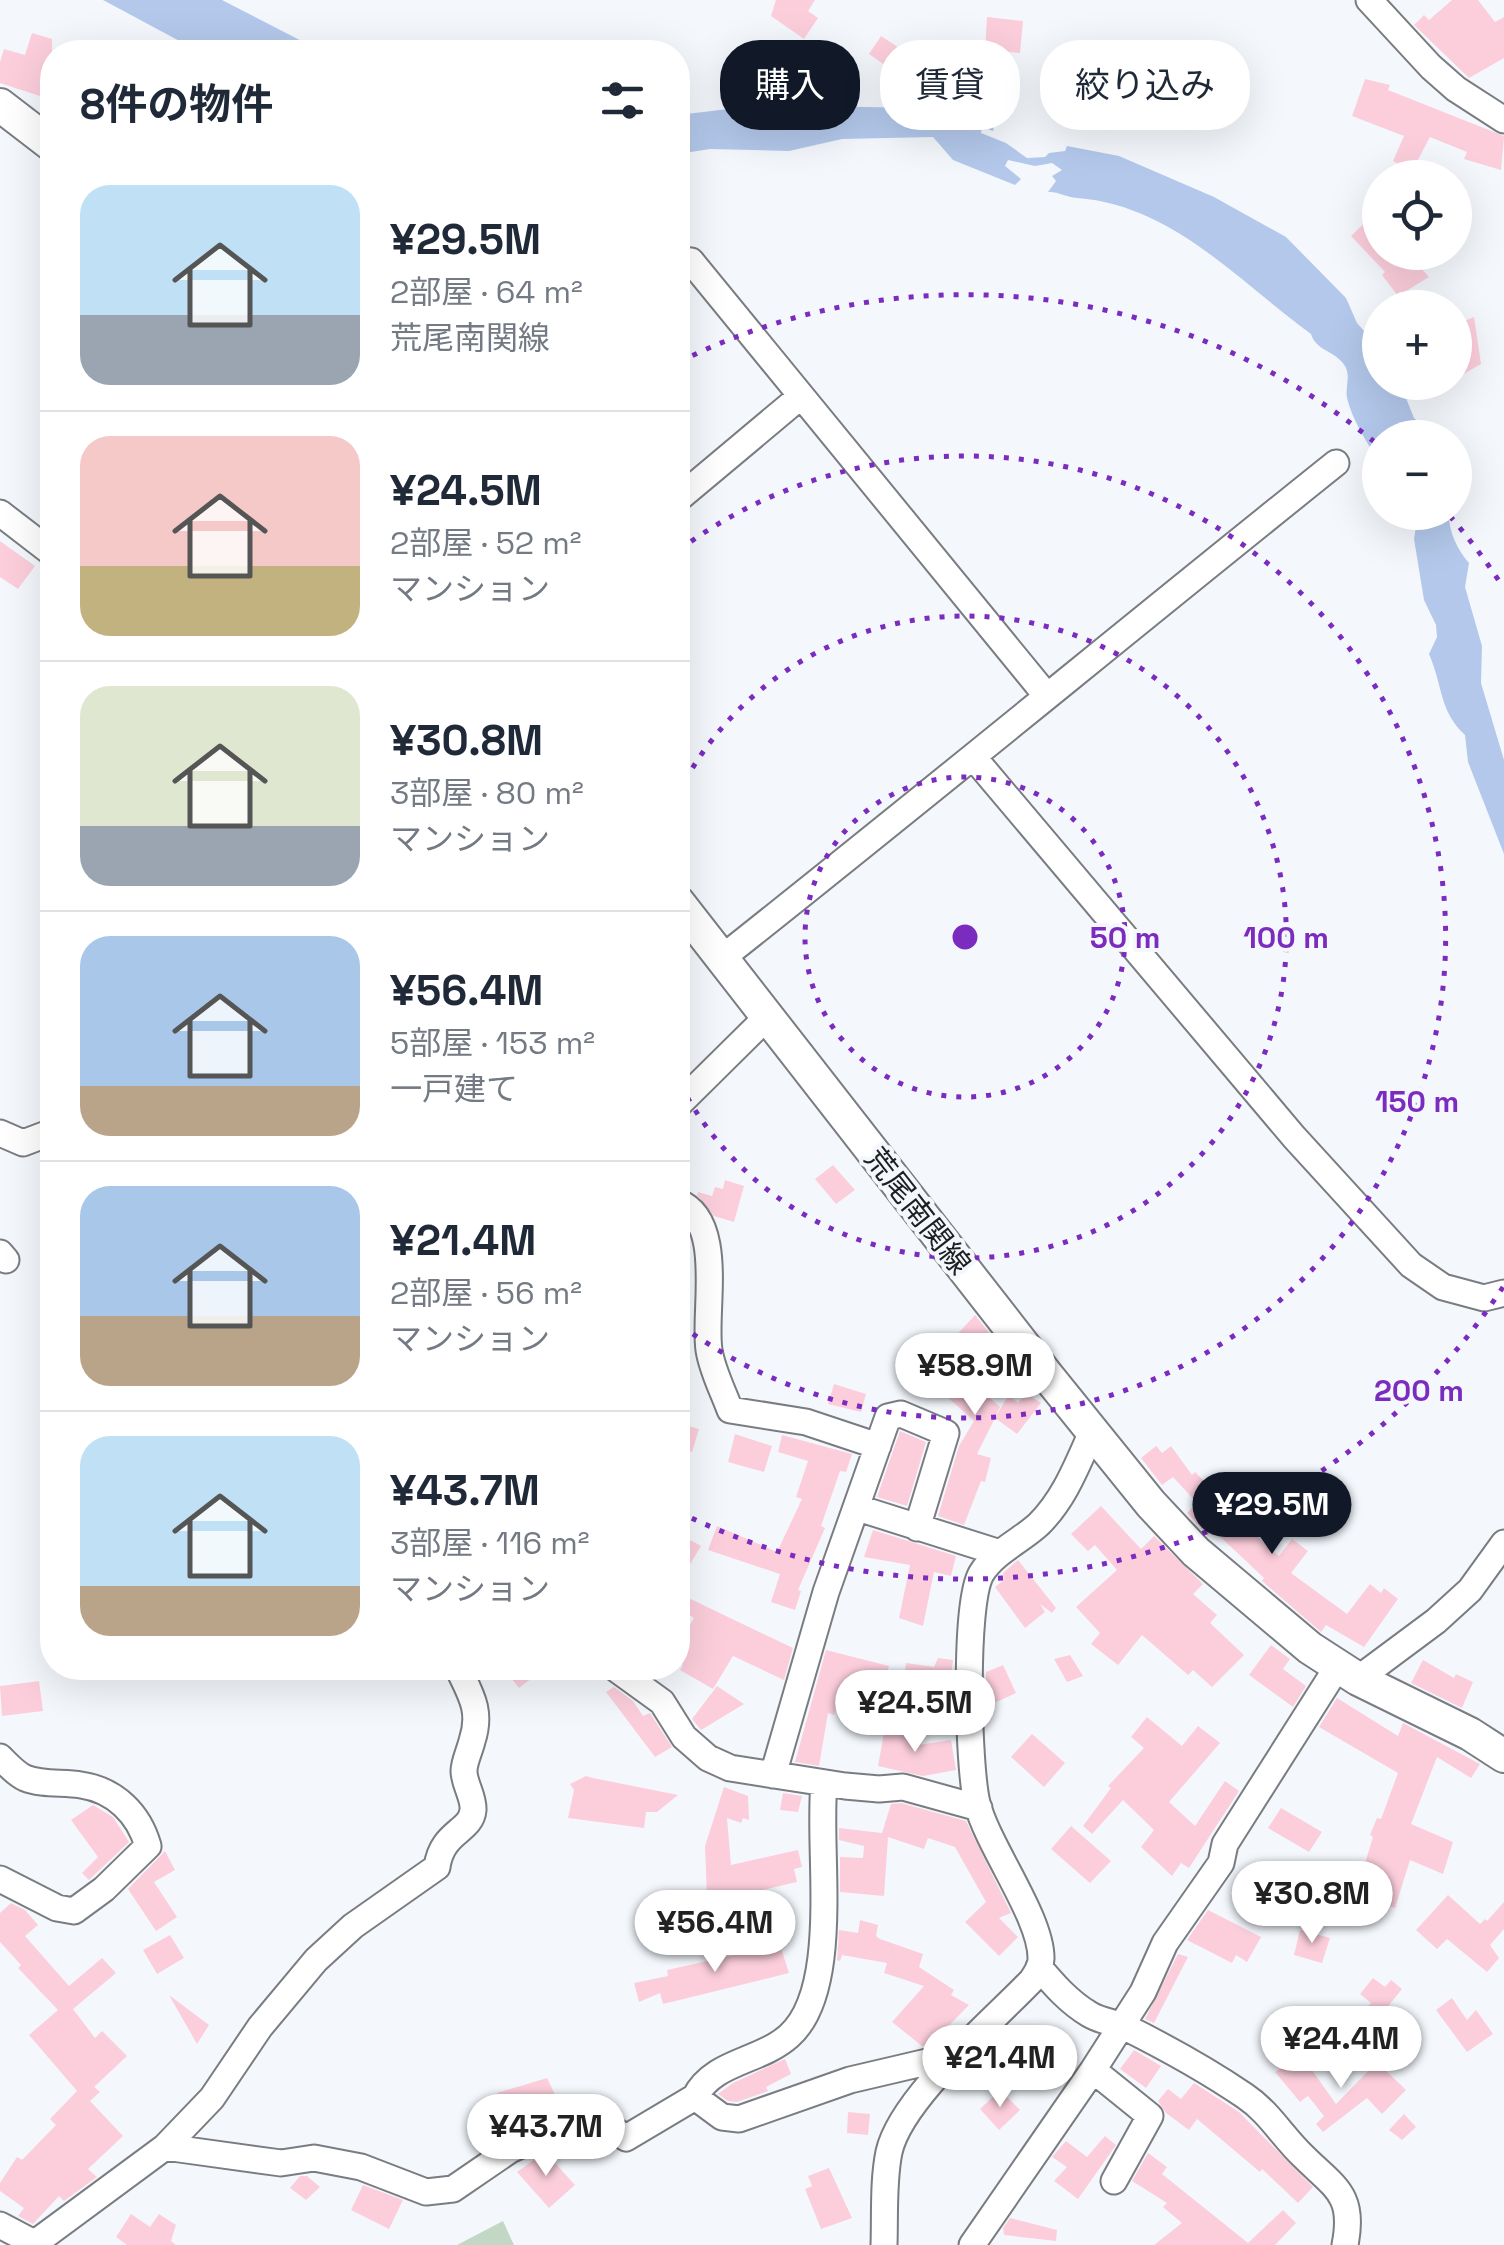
<!DOCTYPE html>
<html lang="ja">
<meta charset="utf-8">
<style>
:root{--surface:#fff;--page:#f2f2f3;--text:#1f2937;--muted:#747a83;--line:#e0e1e3;--accent:#111827}
body{margin:0;font-family:"Space Grotesk","Noto Sans JP",sans-serif;background:var(--page);color:var(--text);height:100vh;display:flex;flex-direction:column;font-size:38px;white-space:nowrap}
*{box-sizing:border-box;margin:0}
p{font-size:32px;color:var(--muted)}
.icon{flex:none;width:55px;height:55px;fill:none;stroke:currentColor;stroke-width:2;stroke-linecap:round;stroke-linejoin:round}
.map{position:relative;flex:1;overflow:hidden}
.panel{position:absolute;left:40px;top:40px;width:650px;height:1640px;display:flex;flex-direction:column;background:var(--surface);border-radius:40px;box-shadow:0 10px 40px #0002}
.panel>*{flex:none}
.banner{position:absolute;left:720px;top:40px;width:632px;height:90px;display:flex;gap:20px}
.tools{position:absolute;left:1362px;top:160px;display:grid;gap:20px}
.tools a{display:grid;place-items:center;width:110px;height:110px;border-radius:50%;background:var(--surface);box-shadow:0 10px 40px #0002;font-size:50px}
.price{position:absolute;translate:-50% -85px;padding:0 22px;border-radius:35px;background:#fff;color:#222;font-size:32px;line-height:65px;filter:drop-shadow(0 2px 5px #0008)}
.price::after{content:'';position:absolute;left:50%;top:60px;width:30px;height:22px;margin-left:-15px;background:inherit;clip-path:polygon(0 0,100% 0,50% 100%)}
.price.current{background:var(--accent);color:#fff}
ul{padding:0;list-style:none}
li{display:flex;align-items:center;gap:30px;height:250px;padding:0 40px}
li+li{border-top:2px solid var(--line)}
li span{display:grid;place-items:center;flex:none;width:280px;height:200px;border-radius:30px;color:#555}
li>.icon{margin-inline-start:auto}
span .icon{width:120px;height:120px;fill:#fffc;stroke-width:1}
li b{font-size:42px}
h2{display:flex;justify-content:space-between;align-items:center;height:120px;padding:0 40px;font-size:42px}
.tag{padding:0 35px;border-radius:40px;background:var(--surface);box-shadow:0 10px 40px #0002;font-size:35px;line-height:90px}
.tag.current{background:var(--accent);color:#fff}
.map>svg:first-child{display:block}
</style>
<div class="map">
<svg width="1504" height="2245" viewBox="0 0 1504 2245">
<rect width="100%" height="100%" fill="#f4f8fd"/>
<!-- green -->
<path fill="#c3d8c4" d="M503,2221L514,2245H457Z"/>
<!-- water -->
<path fill="#b3c8eb" d="M103,0H222L323,52H200Z
M762,105L919,108L981,114L982,122L994,126L993,131L982,127L981,133L1006,143L1027,158L1045,157L1049,153L1065,151L1067,146L1119,156L1214,197L1286,237L1346,298L1357,323L1380,349V382L1400,383L1414,418L1429,431L1430,437L1380,438V463C1368,444 1352,420 1347,398C1345,387 1351,376 1345,366C1336,351 1316,351 1311,334C1237,280 1172,205 1077,198C1066,197 1057,191 1048,192L1056,181L1052,176L1062,170L1052,163L1035,166L1008,160L1005,166L1021,179L1015,185L953,160L933,137L842,139L789,151L710,149L678,154V115Z
M1413,513H1449C1448,529 1457,550 1469,563L1465,587L1482,646L1481,683L1504,760V854L1468,762L1465,735C1439,711 1443,686 1429,654L1437,637L1436,625L1424,600L1414,539L1416,526Z"/>
<!-- building -->
<path fill="#fccedc" d="M776,0H815L808,11L818,18L804,39L771,16Z
M1452,0H1478L1495,22L1504,17V58L1469,78L1414,25L1424,15L1429,20Z
M987,17L1023,21L1020,53L985,50Z
M32,33L52,39V100L0,83V62L4,49L25,55Z
M881,36L901,49L889,68L869,54Z
M1365,79L1390,85L1388,90L1504,136L1501,170L1464,159L1467,152L1430,137L1412,171L1393,161L1404,136L1352,116Z
M1380,208V252H1407L1429,277L1398,296L1382,275L1385,272L1351,236Z
M1474,317L1481,364L1455,379V325Z
M0,541L35,566L18,589L0,577Z
M833,1165L855,1190L836,1204L815,1179Z
M725,1180L744,1186L734,1222L714,1216L697,1195L698,1192L712,1196L715,1187L723,1189Z
M975,1315L998,1344L992,1350L994,1360L969,1379L1000,1407L995,1417L1009,1395L1018,1403L1026,1393L1041,1403L1017,1434L995,1418L977,1454L991,1458L985,1482L981,1481L964,1525L938,1516L959,1446L974,1421L934,1385L962,1354L952,1340Z
M834,1384L866,1394L861,1412L828,1404Z
M678,1423L699,1429L692,1452L678,1447Z
M900,1431L926,1442L907,1506L877,1497Z
M735,1434L772,1446L764,1472L728,1462Z
M782,1435L852,1454L846,1472L840,1471L821,1526L825,1528L798,1590L801,1591L795,1610L771,1602L780,1574L708,1550L717,1526L777,1552L802,1499L796,1497L808,1461L778,1452Z
M1156,1446L1162,1453L1171,1446L1192,1475L1195,1472L1233,1510L1231,1513L1279,1556L1292,1539L1308,1551L1291,1573L1347,1614L1370,1584L1381,1593L1384,1588L1398,1599L1364,1647L1326,1625L1321,1632L1262,1581L1264,1578L1213,1530L1208,1535L1187,1513L1197,1503L1173,1477L1162,1485L1141,1458Z
M1101,1506L1141,1549L1154,1536L1203,1584L1193,1594L1217,1615L1210,1623L1244,1655L1212,1687L1193,1670L1188,1675L1142,1635L1118,1665L1091,1644L1100,1633L1076,1607L1117,1570L1095,1545L1088,1551L1071,1534Z
M873,1530L956,1556L951,1576L934,1572L923,1626L899,1618L910,1565L864,1557Z
M685,1537L701,1546L678,1584V1543Z
M1018,1560L1056,1608L1052,1613L1040,1604L1045,1612L1025,1628L995,1587L1004,1580L1003,1573Z
M678,1593L793,1648L784,1680L733,1656L713,1689L680,1670L683,1665L678,1661V1645L694,1618L678,1608Z
M1271,1645L1290,1659L1283,1669L1306,1686L1293,1707L1249,1675Z
M826,1650L889,1666L882,1694L844,1684L834,1715L828,1713L819,1766L795,1762Z
M1070,1655L1083,1676L1067,1682L1054,1659Z
M938,1658L953,1660L950,1687L904,1680L906,1663L934,1667Z
M1423,1660L1454,1678L1456,1674L1473,1682L1462,1708L1411,1683Z
M1003,1665L1016,1693L986,1707V1672Z
M503,1668H545L519,1688Z
M39,1681L43,1711L2,1716L0,1686Z
M717,1686L744,1704L701,1730L692,1719Z
M614,1687L633,1701L643,1716L650,1713L672,1747L655,1757L606,1692Z
M1337,1698L1398,1736L1403,1723L1480,1764L1471,1778L1437,1757L1411,1824L1453,1842L1443,1874L1410,1860L1395,1908L1355,1896L1373,1837L1370,1835L1377,1818L1381,1819L1398,1773L1319,1727Z
M1147,1717L1182,1746L1198,1726L1220,1743L1169,1802L1195,1826L1225,1781L1239,1791L1189,1868L1181,1863L1172,1876L1141,1847L1154,1830L1123,1800L1092,1834L1083,1826L1111,1788L1108,1786L1144,1748L1131,1737Z
M885,1727L915,1736L912,1746L951,1740L956,1770L923,1776L878,1766Z
M1032,1734L1065,1763L1044,1787L1011,1757Z
M586,1776L593,1778L678,1795L657,1812H646L644,1828L568,1818L574,1790L570,1784Z
M724,1787L748,1796L749,1820L743,1818L741,1823L727,1818L731,1865L798,1850L802,1867L794,1869L797,1882L742,1895L707,1898L705,1846Z
M783,1793L802,1796L798,1812L780,1810Z
M901,1803L966,1821L1011,1913L999,1918L1018,1937L999,1956L965,1922L986,1902L955,1847L928,1838L924,1849L888,1837L884,1896L840,1892V1857L863,1858L864,1846L839,1840V1828L882,1833L891,1804Z
M93,1805L113,1817L129,1842L89,1880L82,1873L98,1857L71,1820Z
M1281,1808L1322,1832L1309,1852L1268,1828Z
M1071,1826L1111,1861L1090,1883L1051,1849Z
M165,1851L175,1870L154,1882L177,1917L156,1931L128,1889Z
M1448,1895L1480,1924L1485,1919L1487,1921L1504,1902V1929L1490,1945L1499,1958L1487,1972L1447,1939L1437,1949L1416,1930Z
M11,1903L25,1910L38,1925L25,1936L69,1986L102,1958L116,1973L73,2009L95,2038L102,2031L127,2056L94,2087L100,2092L90,2101L123,2136L88,2169L97,2177L64,2201L59,2196L33,2224L18,2216L24,2208L0,2191V2183L17,2157L22,2160L56,2125L50,2119L77,2091L29,2035L58,2010L18,1968L21,1965L0,1942V1913Z
M1208,1910L1261,1937L1247,1962L1236,1955L1232,1963L1187,1940Z
M860,1920L878,1925L876,1936L880,1939L923,1954L919,1967L954,1990L951,1995L969,2005L930,2045L922,2046L892,2022L924,1986L884,1973L887,1963L842,1955L840,1961L837,1960L839,1930L858,1933Z
M1300,1930L1330,1938L1322,1963L1294,1955Z
M170,1935L184,1958L157,1974L143,1950Z
M780,1945L789,1973L663,2004L660,1993L639,2002L634,1983L668,1976L667,1970Z
M1178,1954L1188,1957L1154,2023L1145,2019Z
M1373,1978L1385,1987L1391,1980L1402,1989L1369,2030L1374,2034L1361,2046L1345,2032L1371,2003L1360,1994Z
M169,1995L209,2025L197,2044Z
M1452,1998L1467,2020L1476,2010L1493,2034L1467,2052L1436,2010Z
M1134,2050L1161,2066L1146,2088L1120,2069Z
M1302,2056L1336,2104L1377,2062L1406,2090L1382,2114L1367,2098L1323,2132L1316,2124L1324,2116L1308,2096L1300,2102L1275,2072Z
M785,2059L791,2074L766,2087L768,2091L737,2102L728,2101L718,2094L733,2083Z
M547,2078L560,2105L509,2122L497,2093Z
M1194,2083L1239,2112L1313,2187L1298,2203L1262,2169L1260,2172L1197,2119L1189,2130L1166,2113L1158,2101L1168,2089L1181,2099Z
M1000,2090L1020,2110L999,2130L980,2109Z
M848,2112L870,2114L868,2135L847,2133Z
M1404,2114L1416,2127L1402,2140L1389,2130Z
M1105,2136L1116,2145L1078,2199L1054,2181L1067,2167L1052,2157L1066,2141L1087,2157Z
M545,2152L575,2185L549,2208L517,2172Z
M1148,2153L1167,2167L1162,2174L1248,2243L1283,2210L1296,2223L1275,2245H1154L1182,2223L1163,2207L1167,2203L1132,2181Z
M829,2168L852,2218L821,2229L805,2189L812,2186L808,2176Z
M300,2176H307L320,2187L306,2200L290,2188Z
M363,2185L403,2200L389,2229L351,2210Z
M131,2214L150,2227L159,2214L176,2225L171,2241L176,2245H127L116,2237Z
M1010,2218L1057,2230L1056,2241L1004,2235L1003,2228Z"/>
<g fill="none" stroke-linecap="round" stroke-linejoin="round">
<defs>
<path id="minor" d="M1369,0L1431,67L1456,89L1504,120
M678,260L691,261L1046,695
M678,499L801,396
M0,513L52,553
M974,758L1294,1137L1411,1265L1443,1287L1484,1298L1504,1293
M722,958C928,795 1131,627 1336,463
M678,1105L767,1017
M0,1133L23,1143L52,1132
M678,1202C726,1221 703,1312 709,1350C712,1370 723,1391 730,1410L806,1422L878,1446
M0,1253L6,1260
M858,1508L1000,1553
M615,1668L662,1702L684,1737L708,1758L730,1768L845,1786L879,1789L903,1787L979,1808
M1358,1679L1436,1621L1470,1590L1504,1543
M0,1757C7,1764 16,1774 25,1778C42,1785 63,1782 81,1785C115,1790 139,1814 148,1846L104,1889L74,1911L57,1908L0,1879
M773,1775L826,1592L888,1417L901,1414L946,1433L917,1528
M1039,1967C1054,1985 1069,2002 1089,2014C1100,2021 1113,2022 1125,2027C1165,2047 1207,2070 1245,2096C1269,2112 1282,2136 1303,2156C1335,2188 1355,2194 1345,2245
M695,2097C713,2061 760,2062 789,2036C842,1989 817,1850 824,1783
M165,2147L281,2163L314,2158L361,2167L426,2192L453,2189L510,2150L545,2134L595,2117L626,2138L695,2097L722,2117L739,2119L850,2080L961,2054
M1114,2181L1150,2116L1093,2070L1143,1992L1165,1943L1221,1863L1225,1844L1338,1666
M0,2225L38,2245
M35,2243L165,2147L212,2098L260,2027L316,1960L353,1926L437,1867C442,1831 471,1832 473,1810C474,1797 464,1784 464,1771C464,1762 470,1750 472,1741C482,1711 471,1695 458,1668
M884,2245C885,2215 883,2181 889,2152C901,2098 993,2021 1032,1980C1036,1974 1041,1966 1041,1959C1042,1918 988,1847 977,1803C968,1766 964,1605 981,1574C994,1552 1021,1541 1039,1524C1065,1498 1077,1465 1092,1432
M972,2245L1093,2070"/>
<path id="major" d="M0,105L52,145
M678,902L1046,1374L1151,1504L1196,1552L1310,1648L1358,1679L1470,1734L1504,1756"/>
</defs>
<!-- minor casing -->
<use href="#minor" stroke="#797c80" stroke-width="29"/>
<!-- major casing -->
<use href="#major" stroke="#797c80" stroke-width="36"/>
<!-- minor -->
<use href="#minor" stroke="#fff" stroke-width="25"/>
<!-- major -->
<use href="#major" stroke="#fff" stroke-width="32"/>
</g>
<!-- distance rings -->
<g fill="none" stroke="#7b2cbf" stroke-width="5" stroke-dasharray="5 10">
<circle cx="965" cy="937" r="160"/>
<path d="M678 794A321 321 0 1 1 678 1080"/>
<path d="M679 550A481 481 0 1 1 679 1324"/>
<path d="M1503 1287A642 642 0 0 1 679 1512M679 362A642 642 0 0 1 1378 445M1450 516A642 642 0 0 1 1503 587"/>
</g>
<g text-anchor="middle" dominant-baseline="central" stroke-width="8" stroke-linejoin="round" paint-order="stroke">
<!-- street labels -->
<g font-size="30" fill="#1e1f21" stroke="#f4f8fd">
<text transform="translate(918 1211) rotate(52)">荒尾南関線</text>
</g>
</g>
<circle cx="965" cy="937" r="15" fill="#7b2cbf" stroke="#f4f8fd" stroke-width="5"/>
<g font-size="30" text-anchor="middle" font-weight="bold" fill="#7b2cbf" stroke="#f4f8fd" stroke-width="8" stroke-linejoin="round" paint-order="stroke">
<text x="1125" y="948">50 m</text>
<text x="1286" y="948">100 m</text>
<text x="1417" y="1112">150 m</text>
<text x="1419" y="1401">200 m</text>
</g>
</svg>
<div class="tools">
<a><svg class="icon" aria-label="locate" viewBox="0 0 24 24"><circle cx="12" cy="12" r="6"/><path d="M12 2v4M12 18v4M2 12h4M18 12h4"/></svg></a>
<a>+</a>
<a>−</a>
</div>
<b class="price" style="left:975px;top:1418px">¥58.9M</b>
<b class="price current" style="left:1272px;top:1557px">¥29.5M</b>
<b class="price" style="left:915px;top:1755px">¥24.5M</b>
<b class="price" style="left:1312px;top:1946px">¥30.8M</b>
<b class="price" style="left:715px;top:1975px">¥56.4M</b>
<b class="price" style="left:1341px;top:2091px">¥24.4M</b>
<b class="price" style="left:1000px;top:2110px">¥21.4M</b>
<b class="price" style="left:546px;top:2179px">¥43.7M</b>
<div class="banner">
<a class="tag current">購入</a>
<a class="tag">賃貸</a>
<a class="tag">絞り込み</a>
</div>
<section class="panel">
<h2>8件の物件<svg class="icon" aria-label="filters" viewBox="0 0 24 24"><path d="M4 7h16M4 17h16"/><circle cx="9" cy="7" r="2"/><circle cx="15" cy="17" r="2"/></svg></h2>
<ul>
<li><span style="background:linear-gradient(#bfe0f5 65%,#9aa5b1 0)"><svg class="icon" aria-label="home" viewBox="0 0 24 24"><path d="M3 11l9-7 9 7M6 9v11h12V9"/></svg></span><div><b>¥29.5M</b><p>2部屋 · 64 m²</p><p>荒尾南関線</p></div></li>
<li><span style="background:linear-gradient(#f6c9c9 65%,#c2b280 0)"><svg class="icon" aria-label="home" viewBox="0 0 24 24"><path d="M3 11l9-7 9 7M6 9v11h12V9"/></svg></span><div><b>¥24.5M</b><p>2部屋 · 52 m²</p><p>マンション</p></div></li>
<li><span style="background:linear-gradient(#dfe7d0 70%,#9aa5b1 0)"><svg class="icon" aria-label="home" viewBox="0 0 24 24"><path d="M3 11l9-7 9 7M6 9v11h12V9"/></svg></span><div><b>¥30.8M</b><p>3部屋 · 80 m²</p><p>マンション</p></div></li>
<li><span style="background:linear-gradient(#a9c7e8 75%,#b9a48a 0)"><svg class="icon" aria-label="home" viewBox="0 0 24 24"><path d="M3 11l9-7 9 7M6 9v11h12V9"/></svg></span><div><b>¥56.4M</b><p>5部屋 · 153 m²</p><p>一戸建て</p></div></li>
<li><span style="background:linear-gradient(#a9c7e8 65%,#b9a48a 0)"><svg class="icon" aria-label="home" viewBox="0 0 24 24"><path d="M3 11l9-7 9 7M6 9v11h12V9"/></svg></span><div><b>¥21.4M</b><p>2部屋 · 56 m²</p><p>マンション</p></div></li>
<li><span style="background:linear-gradient(#bfe0f5 75%,#b9a48a 0)"><svg class="icon" aria-label="home" viewBox="0 0 24 24"><path d="M3 11l9-7 9 7M6 9v11h12V9"/></svg></span><div><b>¥43.7M</b><p>3部屋 · 116 m²</p><p>マンション</p></div></li>
</ul>
</section>
</div>
